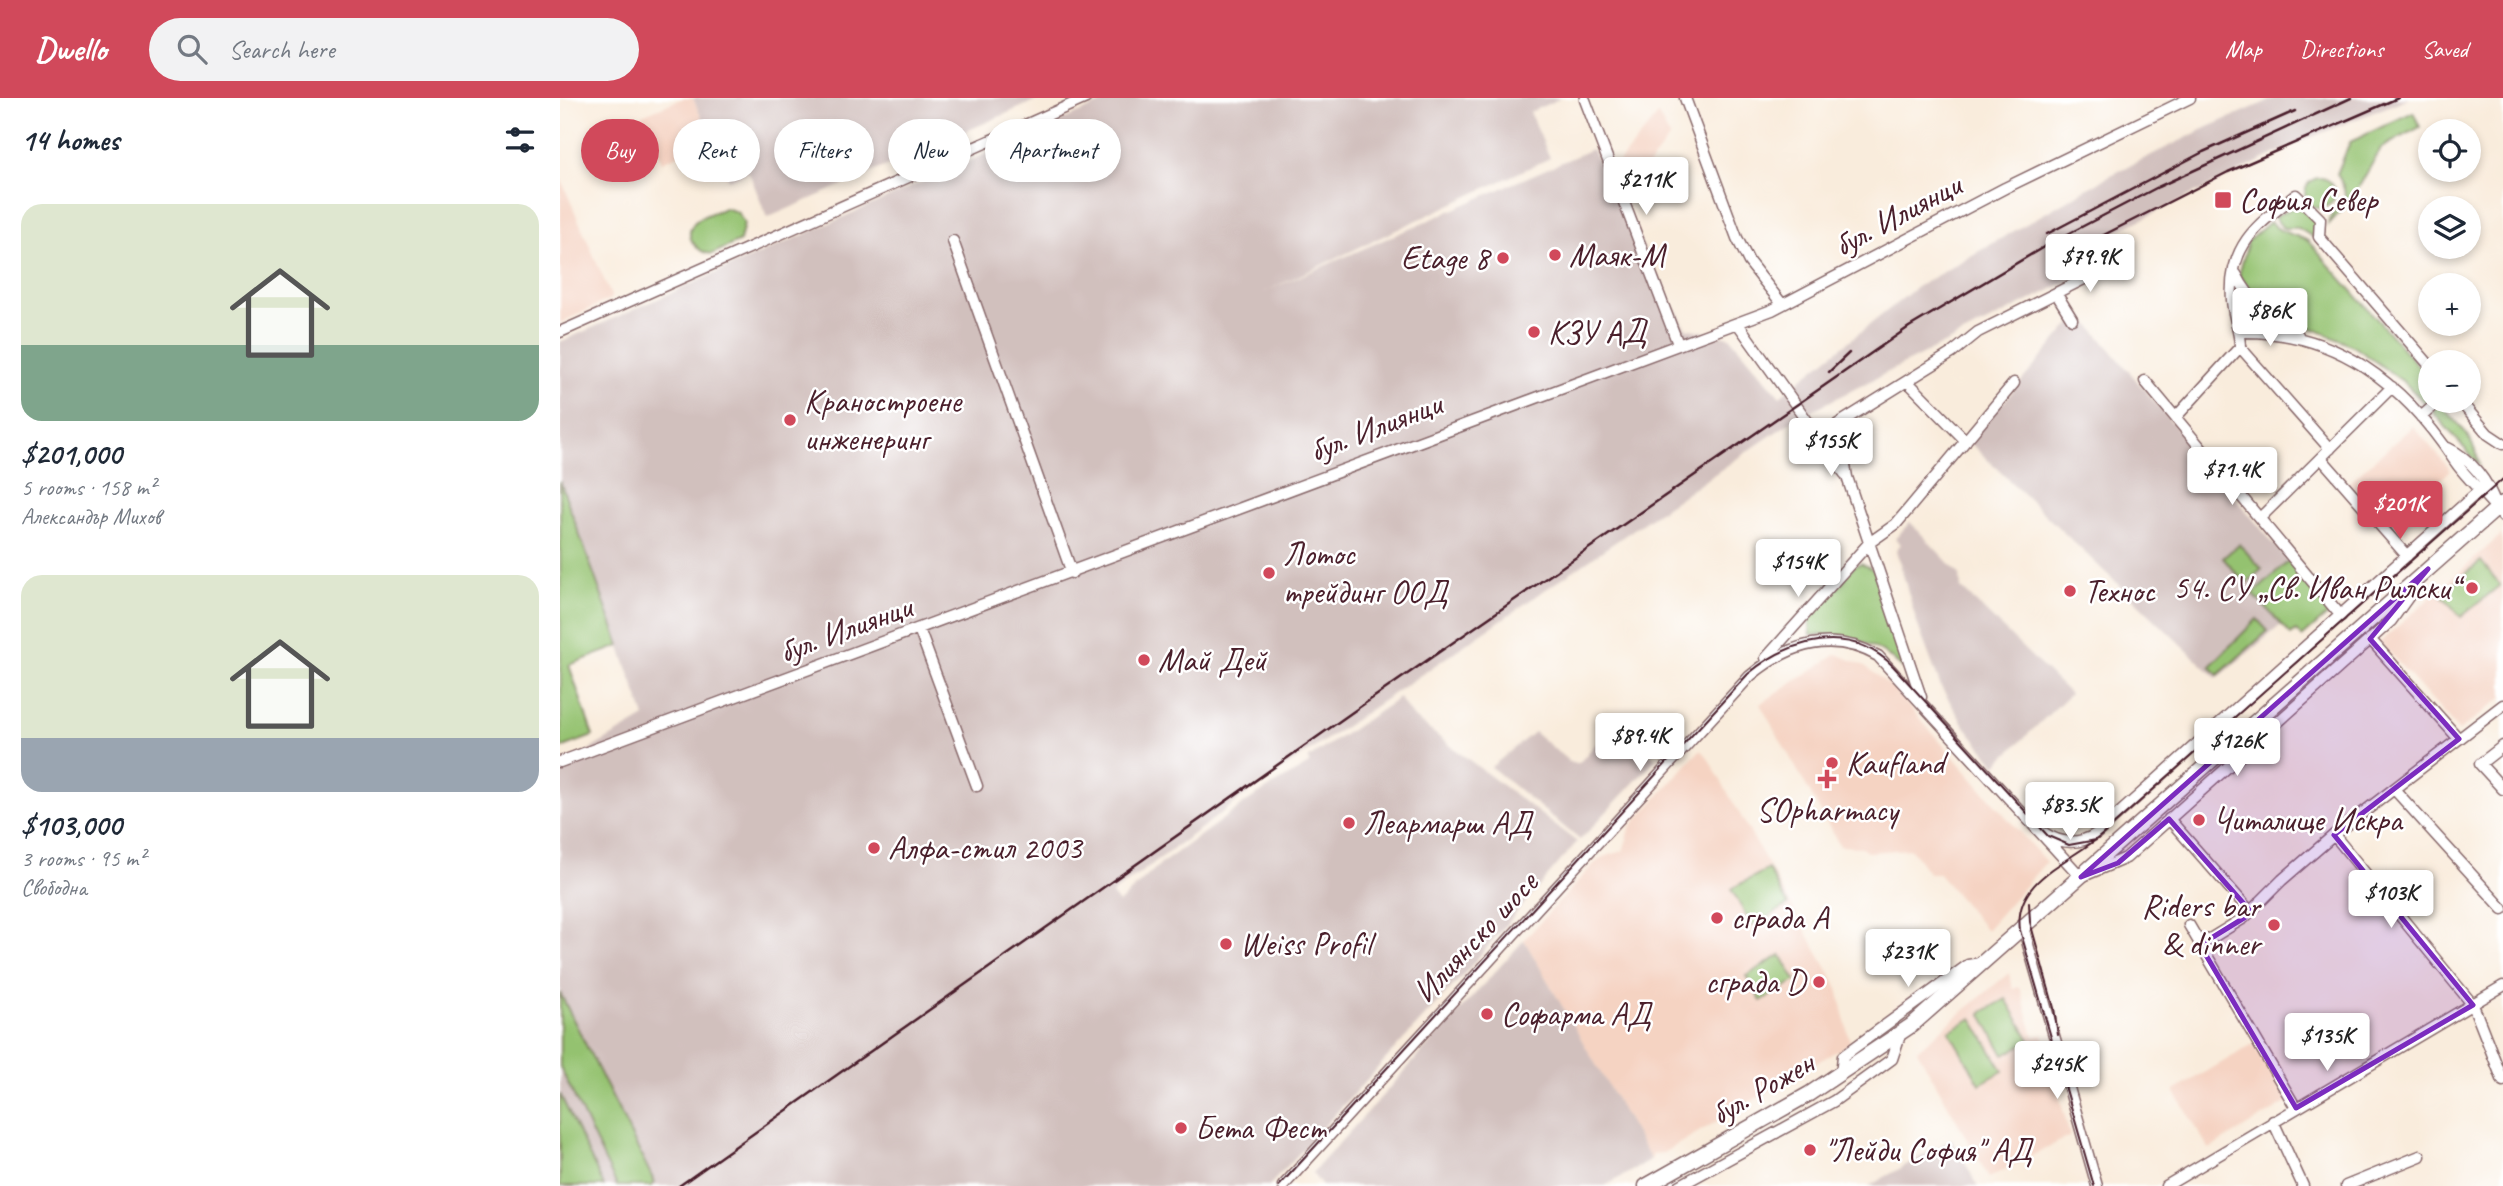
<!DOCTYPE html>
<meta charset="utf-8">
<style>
:root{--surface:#fff;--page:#f2f2f3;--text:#1f2937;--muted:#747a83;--accent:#d1495b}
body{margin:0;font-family:Caveat,sans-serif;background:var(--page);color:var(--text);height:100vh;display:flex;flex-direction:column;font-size:26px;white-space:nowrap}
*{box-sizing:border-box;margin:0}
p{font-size:23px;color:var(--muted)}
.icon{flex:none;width:38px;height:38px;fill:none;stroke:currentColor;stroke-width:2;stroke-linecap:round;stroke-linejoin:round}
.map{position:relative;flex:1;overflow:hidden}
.details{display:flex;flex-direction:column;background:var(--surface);width:560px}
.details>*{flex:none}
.banner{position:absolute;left:21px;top:21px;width:665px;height:63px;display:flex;gap:14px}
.fabs{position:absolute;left:1858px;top:21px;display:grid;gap:14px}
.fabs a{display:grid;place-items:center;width:63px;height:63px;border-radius:50%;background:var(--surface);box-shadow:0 4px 10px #0003;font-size:35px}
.price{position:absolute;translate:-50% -60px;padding:0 16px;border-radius:7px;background:#fff;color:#222;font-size:23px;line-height:46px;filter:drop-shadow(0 2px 4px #0008)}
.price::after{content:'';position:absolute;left:50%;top:42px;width:21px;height:16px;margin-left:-10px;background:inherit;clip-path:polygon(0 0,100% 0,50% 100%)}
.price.selected{background:var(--accent);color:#fff}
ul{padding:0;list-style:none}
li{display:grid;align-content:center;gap:14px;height:371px;padding:0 21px}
li span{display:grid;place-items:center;height:217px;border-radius:21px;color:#555}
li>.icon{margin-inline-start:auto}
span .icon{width:126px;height:126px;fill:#fffc;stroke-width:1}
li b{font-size:30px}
h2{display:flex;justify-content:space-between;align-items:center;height:84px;padding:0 21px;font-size:30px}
.tag{padding:0 24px;border-radius:32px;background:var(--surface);box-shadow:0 4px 10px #0003;font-size:24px;line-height:63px}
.tag.selected{background:var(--accent);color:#fff}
header{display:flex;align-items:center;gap:42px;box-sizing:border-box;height:98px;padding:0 35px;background:var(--accent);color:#fff}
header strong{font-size:33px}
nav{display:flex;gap:38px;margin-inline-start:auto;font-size:24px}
.search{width:490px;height:63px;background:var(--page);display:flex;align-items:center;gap:18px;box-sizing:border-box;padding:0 24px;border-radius:38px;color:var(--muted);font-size:26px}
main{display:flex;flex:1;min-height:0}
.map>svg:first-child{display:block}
</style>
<header>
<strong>Dwello</strong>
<div class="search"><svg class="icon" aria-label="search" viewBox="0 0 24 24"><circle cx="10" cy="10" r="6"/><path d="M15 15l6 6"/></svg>Search here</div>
<nav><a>Map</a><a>Directions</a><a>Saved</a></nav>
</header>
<main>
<section class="details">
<h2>14 homes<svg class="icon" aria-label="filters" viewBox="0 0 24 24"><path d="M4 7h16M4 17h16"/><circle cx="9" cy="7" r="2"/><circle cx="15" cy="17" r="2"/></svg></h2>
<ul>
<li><span style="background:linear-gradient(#dfe7d0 65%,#7fa58c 0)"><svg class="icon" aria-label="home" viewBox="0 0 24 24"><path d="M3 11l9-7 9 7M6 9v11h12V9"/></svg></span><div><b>$201,000</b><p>5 rooms · 158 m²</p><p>Александър Михов</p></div></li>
<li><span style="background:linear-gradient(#dfe7d0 75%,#9aa5b1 0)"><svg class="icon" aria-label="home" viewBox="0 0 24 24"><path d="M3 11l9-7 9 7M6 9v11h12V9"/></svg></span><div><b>$103,000</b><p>3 rooms · 95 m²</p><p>Свободна</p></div></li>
</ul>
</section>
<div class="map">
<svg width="1943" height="1088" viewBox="0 0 1943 1088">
<rect width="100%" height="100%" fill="#fff"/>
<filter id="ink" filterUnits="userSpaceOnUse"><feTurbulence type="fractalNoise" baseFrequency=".0143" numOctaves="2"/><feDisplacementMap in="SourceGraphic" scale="14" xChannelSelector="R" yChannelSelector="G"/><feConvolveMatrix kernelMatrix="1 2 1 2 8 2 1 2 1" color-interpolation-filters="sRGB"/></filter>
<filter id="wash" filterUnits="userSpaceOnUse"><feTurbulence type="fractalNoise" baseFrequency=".00686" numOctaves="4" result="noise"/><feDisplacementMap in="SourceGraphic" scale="28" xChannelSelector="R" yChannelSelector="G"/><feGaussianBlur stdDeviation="1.57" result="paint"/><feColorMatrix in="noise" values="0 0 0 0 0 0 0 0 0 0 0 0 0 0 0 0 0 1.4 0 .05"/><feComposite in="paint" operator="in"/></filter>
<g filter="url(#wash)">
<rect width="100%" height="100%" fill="#f9ecdc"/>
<!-- built -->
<path fill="#f5d3c2" d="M123,0H133L151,43L102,64L82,17Z
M1098,17L1110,39L1070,92L1059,64Z
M0,79L52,200L0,225Z
M1853,328L1891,372L1828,430L1789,384Z
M1942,436L1943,599L1899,633L1820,544Z
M1277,556L1305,568L1332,589L1486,764L1426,832L1379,776H1369L1351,751L1307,754L1301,749L1280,748L1200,606Z
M1140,652L1147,658L1278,890L1290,945L1103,1055L1093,1056L1091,1062L964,842L1034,766L1043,759L1063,753L1071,728Z
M1449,875L1453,890L1460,889L1474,939L1483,937L1510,1038L1429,1080L1357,952Z
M1693,946L1728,1004L1649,1051L1614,993Z"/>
<!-- industrial -->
<path fill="#d1c0bd" d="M133,0H482L207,120L189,74L168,82Z
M553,0H1001L970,14L990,60L704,194L1032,51L1126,230L1170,239L1220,298L1357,189L1549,78L1644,31L1715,0H1849L1739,44L1544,140L1550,162L1235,321L694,691L552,796L559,805L598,768L692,700L749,666V660L839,600L854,620L1017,744L904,876L709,1088H91L95,1084L0,895V669L85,619L0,383V244Z
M1520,215L1771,514L1742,539L1736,533L1731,537L1721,527L1657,581L1409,344Z
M1350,424L1400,477L1401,490L1510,596L1436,667L1404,627L1381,589L1357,525L1336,452L1341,446L1335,441Z
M1051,629L1068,635L1096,661L1020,742L931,669L974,634L1011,665H1019Z
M964,842L1091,1062L1045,1088H762L752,1075Z
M0,969L57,1088H44L0,996Z
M1392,1041L1418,1088H1309Z"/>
<!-- green -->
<path fill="#94c270" stroke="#6f704e" stroke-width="2" d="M1853,14L1860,29L1821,50L1792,101L1768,127C1771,104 1798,111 1777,76L1790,44Z
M1745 95a15 15 0 1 1 30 0a15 15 0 1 1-30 0Z
M1736,108L1755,122L1756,141L1738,130H1723L1714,119Z
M165,110L177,114L184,125L180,143L152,156C137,155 122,138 135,124C141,117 156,114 165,110Z
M1710,124C1722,137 1734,135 1748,143L1862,272L1871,290V300L1865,305L1845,285L1795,249L1743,226L1710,216L1679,177L1688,143Z
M1880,306C1898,325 1915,341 1919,367L1872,313Z
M0,383L60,548L9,567L33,638L1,650Z
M1679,446L1702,471L1686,486L1663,460Z
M1729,463L1771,514L1742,539L1736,533L1731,537L1693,496Z
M1921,463L1940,487L1901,519L1881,496Z
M1301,465L1314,472L1346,567L1342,570C1315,544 1288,536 1251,537L1249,519L1295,467Z
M1697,521L1708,533L1658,577L1650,568Z
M1208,771L1228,807L1192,828L1171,791Z
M1221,857L1236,883L1201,903L1186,878Z
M0,895L95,1085L91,1088H57L0,969Z
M1446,901L1470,942L1444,957L1421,915Z
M1412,920L1443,973L1420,986L1389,933Z
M0,996L44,1088H0Z"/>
</g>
<g filter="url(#ink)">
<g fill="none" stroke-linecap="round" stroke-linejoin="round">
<defs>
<path id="minor" d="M1125,0L1177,140L1189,164L1222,206
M1025,2L1118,246
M393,143L512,475
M1676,176C1690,205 1712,220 1738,237
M1496,195L1512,221
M1676,222L1716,226
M1178,226L1285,376
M0,234L526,0
M1680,234C1776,232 1843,285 1894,362C1908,383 1929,399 1943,419
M1347,283L1406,343
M1585,283L1781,518
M1900,303L1928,336L1943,346
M1616,319L1680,249
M1861,319L1879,303
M1247,324L1265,331L1277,329
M1888,350C1911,361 1929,384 1936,408
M1770,351L1680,249C1680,233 1673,218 1672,202C1668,147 1698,126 1736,97L1760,121L1759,139L1871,269
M1761,360L1847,458
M1701,419L1832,289
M359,531L417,688
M1810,541L1899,641
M1206,560L1309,445L1336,426L1454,285
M1361,599L1287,379L1278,326L1392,255L1418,234L1550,168
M1943,648L1920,666L1943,691
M0,664L1212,212L1445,90L1630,0
M1834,691L1943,811
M1609,721L1689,812
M1484,735C1501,746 1519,747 1536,736L1920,392
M1774,737L1913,907L1943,983
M1629,827L1736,1010
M1463,829L1537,1088
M1640,847L1684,820L1722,782L1774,737L1943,607
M1281,976L1283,958L1408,867L1421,865
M1713,1023L1743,1088
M723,1088L1190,578C1228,546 1272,532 1318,558L1521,779L1566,760L1831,523L1856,488
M1119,1088L1274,1003L1332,961L1341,934
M1606,1088L1943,888
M1786,1088L1860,1058"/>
<path id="major" d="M1086,1088L1249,996L1352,927L1943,405"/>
</defs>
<!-- minor casing -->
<use href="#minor" stroke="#876769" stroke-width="13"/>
<!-- major casing -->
<use href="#major" stroke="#876769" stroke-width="17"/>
<!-- minor -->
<use href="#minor" stroke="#fff" stroke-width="10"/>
<!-- major -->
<use href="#major" stroke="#fff" stroke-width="14"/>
<!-- tram -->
<path stroke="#4a1f2b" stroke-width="2" d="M1469,805L1470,824L1494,910L1498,937
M719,1088L1188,576C1230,541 1289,525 1333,568L1488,738L1509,747L1536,742
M1534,1088L1460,832C1453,781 1511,764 1543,736L1943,381"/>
<!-- rail -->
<path stroke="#4a1f2b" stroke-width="2.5" d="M1487,136L1643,54L1735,13
M1526,146L1668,74L1838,0
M1269,274L1289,255
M119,1088L804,606L1349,229L1487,147L1598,89L1791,0"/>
</g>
</g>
<!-- marked area -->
<path fill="#7b2cbf" fill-opacity="0.2" stroke="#7b2cbf" stroke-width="5" stroke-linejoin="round" d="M1868,471L1810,541L1899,641L1774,737L1913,907L1736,1010L1640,847L1692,815L1609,721L1558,765L1521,779Z"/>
<!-- markers -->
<g fill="#d1495b" stroke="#fff" stroke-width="2.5">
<rect x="1654" y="93" width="18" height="18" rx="3.5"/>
<circle cx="995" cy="157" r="7"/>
<circle cx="943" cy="160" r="7"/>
<circle cx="974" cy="234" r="7"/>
<circle cx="230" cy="322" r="7"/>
<circle cx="709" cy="475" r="7"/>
<circle cx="1912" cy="490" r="7"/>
<circle cx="1510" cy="493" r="7"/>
<circle cx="584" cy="562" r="7"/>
<circle cx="1272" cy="665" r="7"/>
<path d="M1263.5 670.5h7v7h7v7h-7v7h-7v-7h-7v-7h7z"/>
<circle cx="1639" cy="722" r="7"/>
<circle cx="789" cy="725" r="7"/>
<circle cx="314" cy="750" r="7"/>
<circle cx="1157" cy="820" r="7"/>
<circle cx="1714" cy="827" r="7"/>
<circle cx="666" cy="846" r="7"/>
<circle cx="1259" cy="884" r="7"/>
<circle cx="927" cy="916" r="7"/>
<circle cx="621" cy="1030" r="7"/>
<circle cx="1250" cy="1052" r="7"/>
</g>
<g text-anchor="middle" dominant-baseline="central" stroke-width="5" stroke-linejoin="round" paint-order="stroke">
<!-- poi labels -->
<g font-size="33" fill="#4a1f2b" stroke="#fff" text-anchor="start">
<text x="1679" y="102">София Север</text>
<text x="1009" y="157">Маяк-М</text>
<text x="929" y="160" text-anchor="end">Etage 8</text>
<text x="988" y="234">КЗУ АД</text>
<text x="244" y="303">Краностроене<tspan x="244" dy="38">инженеринг</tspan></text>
<text x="723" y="456">Лотос<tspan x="723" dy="38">трейдинг ООД</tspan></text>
<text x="1898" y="490" text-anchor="end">54. СУ „Св. Иван Рилски“</text>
<text x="1524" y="493">Технос</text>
<text x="598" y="562">Май Дей</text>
<text x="1286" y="665">Kaufland</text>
<text x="1267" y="712" text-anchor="middle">SOpharmacy</text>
<text x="1653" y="722">Читалище Искра</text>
<text x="803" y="725">Леармарш АД</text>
<text x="328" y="750">Алфа-стил 2003</text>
<text x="1700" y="808" text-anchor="end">Riders bar<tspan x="1700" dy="38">&amp; dinner</tspan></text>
<text x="1171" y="820">сграда А</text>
<text x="680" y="846">Weiss Profil</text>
<text x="1245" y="884" text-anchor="end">сграда D</text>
<text x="941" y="916">Софарма АД</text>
<text x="635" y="1030">Бета Фест</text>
<text x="1264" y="1052">"Лейди София" АД</text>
</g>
<!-- street labels -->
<g font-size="33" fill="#4a1f2b" stroke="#fff">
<text transform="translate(1337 117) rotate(-28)">бул. Илиянци</text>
<text transform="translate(815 329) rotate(-21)">бул. Илиянци</text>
<text transform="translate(285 531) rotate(-20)">бул. Илиянци</text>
<text transform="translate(915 839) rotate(-47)">Илиянско шосе</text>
<text transform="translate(1202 990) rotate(-30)">бул. Рожен</text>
</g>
</g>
</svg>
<div class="fabs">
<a><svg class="icon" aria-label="locate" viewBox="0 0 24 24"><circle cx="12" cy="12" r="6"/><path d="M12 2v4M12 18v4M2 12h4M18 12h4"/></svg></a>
<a><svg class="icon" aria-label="layers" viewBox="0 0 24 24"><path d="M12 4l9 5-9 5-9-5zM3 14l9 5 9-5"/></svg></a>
<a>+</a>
<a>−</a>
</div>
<b class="price" style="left:1086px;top:119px">$211K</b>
<b class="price" style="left:1530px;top:196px">$79.9K</b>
<b class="price" style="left:1710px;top:250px">$86K</b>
<b class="price" style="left:1271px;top:380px">$155K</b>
<b class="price" style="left:1672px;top:409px">$71.4K</b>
<b class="price selected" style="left:1840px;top:443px">$201K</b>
<b class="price" style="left:1238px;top:501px">$154K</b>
<b class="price" style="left:1080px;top:675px">$89.4K</b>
<b class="price" style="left:1677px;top:680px">$126K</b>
<b class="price" style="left:1510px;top:744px">$83.5K</b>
<b class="price" style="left:1831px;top:832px">$103K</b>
<b class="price" style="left:1348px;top:891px">$231K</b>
<b class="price" style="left:1767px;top:975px">$135K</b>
<b class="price" style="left:1497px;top:1003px">$245K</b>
<div class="banner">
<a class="tag selected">Buy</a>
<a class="tag">Rent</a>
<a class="tag">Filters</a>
<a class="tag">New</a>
<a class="tag">Apartment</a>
</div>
</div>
</main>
